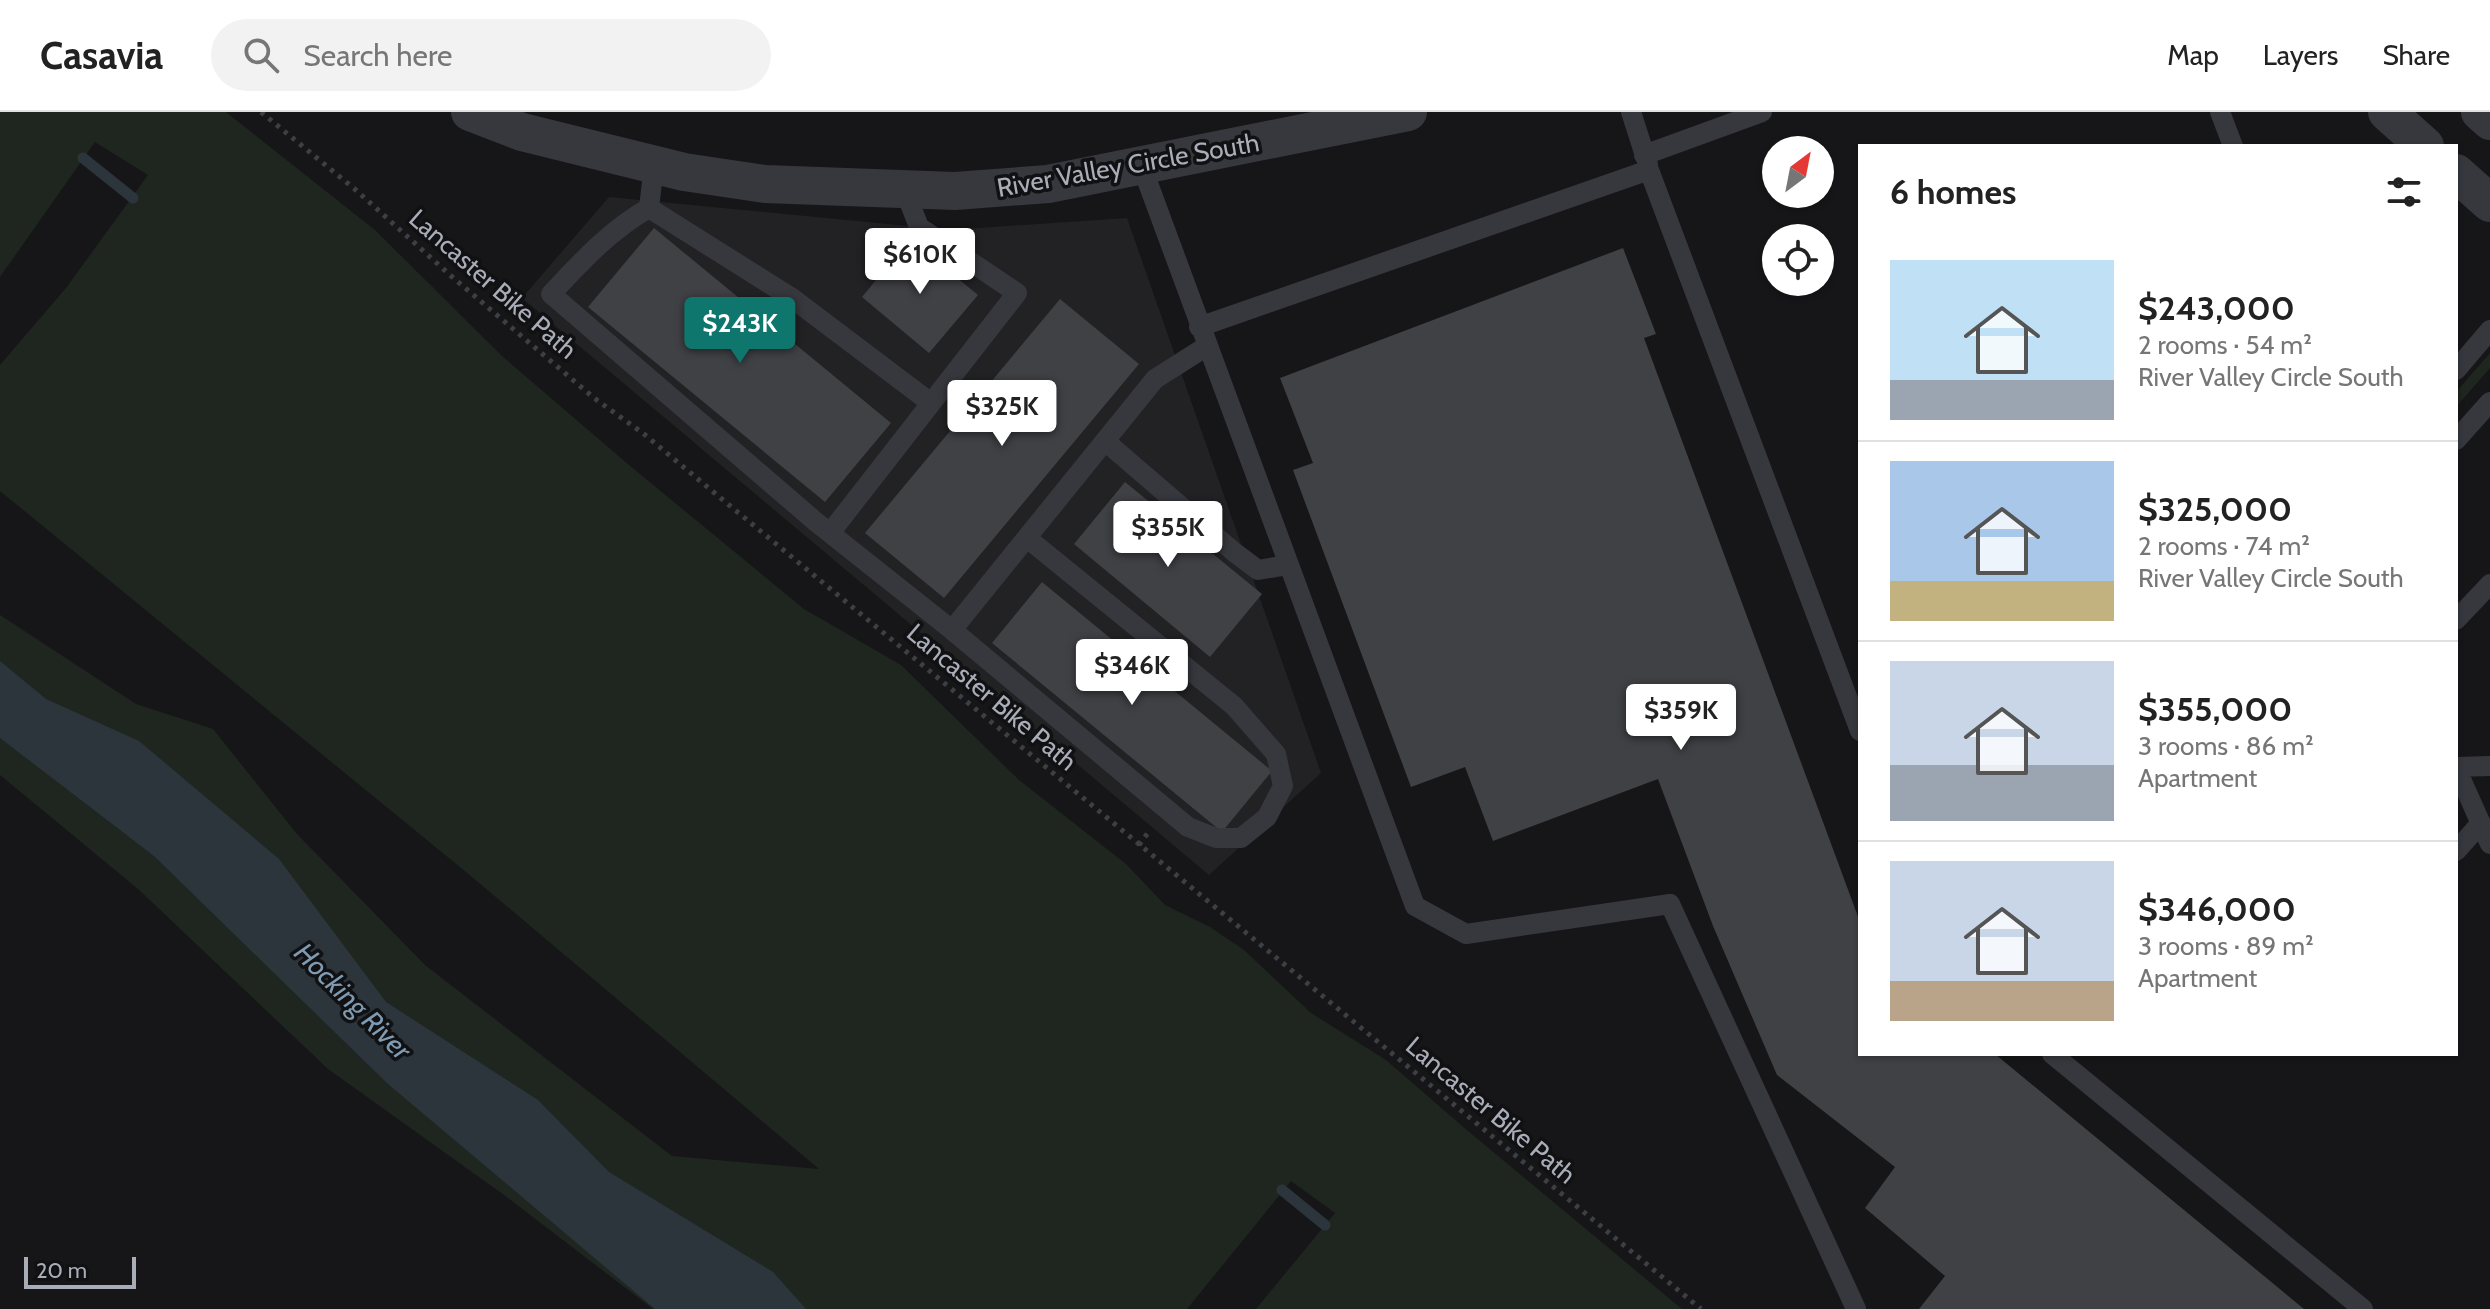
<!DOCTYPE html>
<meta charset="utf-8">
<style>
:root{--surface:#fff;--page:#f2f2f2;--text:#222;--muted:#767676;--line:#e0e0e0;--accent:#0f766e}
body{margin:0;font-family:Cabin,sans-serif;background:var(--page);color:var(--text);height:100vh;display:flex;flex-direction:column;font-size:30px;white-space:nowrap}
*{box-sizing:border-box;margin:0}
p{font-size:26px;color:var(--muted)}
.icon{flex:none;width:44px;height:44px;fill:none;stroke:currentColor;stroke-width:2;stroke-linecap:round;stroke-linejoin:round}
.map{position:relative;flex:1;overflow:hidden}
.sheet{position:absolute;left:1858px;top:32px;width:600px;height:912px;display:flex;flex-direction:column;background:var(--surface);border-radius:0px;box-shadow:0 2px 6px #0004}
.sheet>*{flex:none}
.needle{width:52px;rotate:32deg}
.tools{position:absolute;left:1762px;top:24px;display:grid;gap:16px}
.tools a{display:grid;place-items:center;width:72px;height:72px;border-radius:50%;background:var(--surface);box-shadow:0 2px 6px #0004;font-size:40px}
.scale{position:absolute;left:24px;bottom:20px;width:112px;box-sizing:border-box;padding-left:8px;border:4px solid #a8adb8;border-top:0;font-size:22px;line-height:28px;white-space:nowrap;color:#a8adb8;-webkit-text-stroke:6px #111113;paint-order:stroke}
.price{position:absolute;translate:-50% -68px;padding:0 18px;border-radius:8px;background:#fff;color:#222;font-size:26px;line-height:52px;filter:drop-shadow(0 2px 4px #0008)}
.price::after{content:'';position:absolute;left:50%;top:48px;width:24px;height:18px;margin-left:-12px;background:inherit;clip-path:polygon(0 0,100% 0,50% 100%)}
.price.on{background:var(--accent);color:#fff}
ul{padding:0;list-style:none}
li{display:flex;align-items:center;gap:24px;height:200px;padding:0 32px}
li+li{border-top:2px solid var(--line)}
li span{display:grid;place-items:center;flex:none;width:224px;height:160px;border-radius:0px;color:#555}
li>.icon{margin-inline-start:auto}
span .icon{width:96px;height:96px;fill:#fffc;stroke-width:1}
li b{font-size:34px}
h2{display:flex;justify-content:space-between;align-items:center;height:96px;padding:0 32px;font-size:34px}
header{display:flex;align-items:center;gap:48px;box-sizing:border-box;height:112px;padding:0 40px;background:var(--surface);border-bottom:2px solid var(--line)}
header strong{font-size:38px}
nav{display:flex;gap:44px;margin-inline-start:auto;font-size:28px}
.search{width:560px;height:72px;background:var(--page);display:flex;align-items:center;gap:20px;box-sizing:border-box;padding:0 28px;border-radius:44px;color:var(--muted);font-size:30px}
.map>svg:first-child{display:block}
</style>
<header>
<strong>Casavia</strong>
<div class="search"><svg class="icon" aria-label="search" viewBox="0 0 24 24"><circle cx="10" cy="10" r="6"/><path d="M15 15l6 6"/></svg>Search here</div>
<nav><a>Map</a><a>Layers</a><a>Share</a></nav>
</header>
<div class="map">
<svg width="2490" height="1197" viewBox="0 0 2490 1197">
<rect width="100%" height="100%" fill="#161618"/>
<!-- built -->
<path fill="#222225" d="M609,85L949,118L1127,106L1321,661L1209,763L522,186Z"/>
<!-- green -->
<path fill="#1e261f" d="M0,0H226L375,118L502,244L629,353L804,497L901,553L1019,668L1126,752L1165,793L1210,815L1244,838L1311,901L1386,948L1468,1019L1682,1197H1256L1335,1101L1291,1069L1187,1197H653L504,1083L328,957L138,777L0,663V503L136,592L213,617L297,722L425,853L672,1044L819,1057L466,760L0,379V253L66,176L148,63L95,30L0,165Z
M2490,241V256L2456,295V280Z"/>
<!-- water -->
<path fill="#2c353c" d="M0,549L46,587L139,629L279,747L386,890L538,988L609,1060L773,1160L806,1197H655L388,972L154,744L0,626Z"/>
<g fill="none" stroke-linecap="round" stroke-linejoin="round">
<!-- stream -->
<path stroke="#2c353c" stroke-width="11" d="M83,46L133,86
M1282,1078L1325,1113"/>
</g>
<!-- building -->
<path fill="#404145" d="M654,116L891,311L825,390L588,195Z
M910,127L978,183L929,241L862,185Z
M1623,136L1656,222L1644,226L1860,810V942H1995L2304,1197H1919L1945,1164L1865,1096L1895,1055L1777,963L1713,814L1658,667L1493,729L1465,655L1411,675L1293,358L1313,351L1280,266Z
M1060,187L1139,252L944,486L865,421Z
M1125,370L1262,482L1210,545L1074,432Z
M1042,470L1272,659L1222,720L992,531Z"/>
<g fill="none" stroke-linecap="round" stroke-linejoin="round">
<!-- path -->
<path stroke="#3d3f44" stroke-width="5" stroke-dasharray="4 6" stroke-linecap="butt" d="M261,0L357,79L450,163L594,286L644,322L729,393L1701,1197
M1139,733L1150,718"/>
<!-- service -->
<path stroke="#37383d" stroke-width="20" d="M1631,0L1648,53
M2220,0L2233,34
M1644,43L1762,0
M1142,55L1415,794L1466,822L1670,792L1856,1197
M649,96L654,53
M1199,215L1649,58L1860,619
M2456,258L2490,218
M931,291L792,186L649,96C610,118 581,150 551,182L816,410L952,518L1188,715L1216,726H1241L1267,705L1283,674L1276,642L1234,594L1027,426
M2456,328L2490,290
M1105,329L1234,440L1258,458L1288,453
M830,421L1017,181L919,115L905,79
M2456,508L2490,472
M952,518L1155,267L1207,234
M2456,655L2490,654
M2456,656L2490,732
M2456,739L2481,711
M2052,942L2363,1197"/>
<!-- minor -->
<path stroke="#37383d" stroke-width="38" d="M470,0L522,20L684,60L765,72L955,79L1048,72L1408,0
M2387,0L2425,34
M2480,0L2490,9
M2456,61L2490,91"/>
</g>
<g text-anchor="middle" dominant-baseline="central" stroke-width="7" stroke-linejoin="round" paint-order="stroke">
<!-- street labels -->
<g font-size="26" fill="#a8adb8" stroke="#111113">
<text transform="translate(1128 53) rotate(-10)">River Valley Circle South</text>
<text transform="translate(493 172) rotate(41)">Lancaster Bike Path</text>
<text transform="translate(992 585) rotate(40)">Lancaster Bike Path</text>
<text transform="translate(1491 998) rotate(40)">Lancaster Bike Path</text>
</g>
<!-- water labels -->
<g font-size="28" font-style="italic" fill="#7f9bb3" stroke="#111113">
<text transform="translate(353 889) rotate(45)">Hocking River</text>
</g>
</g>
</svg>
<div class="tools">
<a><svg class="needle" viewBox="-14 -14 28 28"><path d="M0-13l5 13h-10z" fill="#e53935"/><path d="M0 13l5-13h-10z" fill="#767676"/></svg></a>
<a><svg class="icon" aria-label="locate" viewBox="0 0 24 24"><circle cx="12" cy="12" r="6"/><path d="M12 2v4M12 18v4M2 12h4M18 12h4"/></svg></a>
</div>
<div class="scale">20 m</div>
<b class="price" style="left:920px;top:184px">$610K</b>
<b class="price on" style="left:740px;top:253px">$243K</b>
<b class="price" style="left:1002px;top:336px">$325K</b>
<b class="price" style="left:1168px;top:457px">$355K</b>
<b class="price" style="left:1132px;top:595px">$346K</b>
<b class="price" style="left:1681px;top:640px">$359K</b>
<section class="sheet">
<h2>6 homes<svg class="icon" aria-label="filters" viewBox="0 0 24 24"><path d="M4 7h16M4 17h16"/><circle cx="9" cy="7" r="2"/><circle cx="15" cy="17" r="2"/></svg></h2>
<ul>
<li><span style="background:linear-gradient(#bfe0f5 75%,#9aa5b1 0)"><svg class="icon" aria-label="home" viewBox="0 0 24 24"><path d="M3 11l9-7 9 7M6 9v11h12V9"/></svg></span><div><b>$243,000</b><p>2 rooms · 54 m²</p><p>River Valley Circle South</p></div></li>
<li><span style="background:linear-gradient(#a9c7e8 75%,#c2b280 0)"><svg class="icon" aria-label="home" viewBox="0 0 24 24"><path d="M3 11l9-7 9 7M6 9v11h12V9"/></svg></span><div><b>$325,000</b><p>2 rooms · 74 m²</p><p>River Valley Circle South</p></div></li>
<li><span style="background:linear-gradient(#c9d6e8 65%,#9aa5b1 0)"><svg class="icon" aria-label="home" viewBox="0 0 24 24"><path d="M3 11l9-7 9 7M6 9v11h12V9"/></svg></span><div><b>$355,000</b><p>3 rooms · 86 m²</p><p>Apartment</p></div></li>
<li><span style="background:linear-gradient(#c9d6e8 75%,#b9a48a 0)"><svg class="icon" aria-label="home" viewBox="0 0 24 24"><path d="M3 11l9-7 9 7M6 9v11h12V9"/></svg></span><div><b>$346,000</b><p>3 rooms · 89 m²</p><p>Apartment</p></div></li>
</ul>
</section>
</div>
